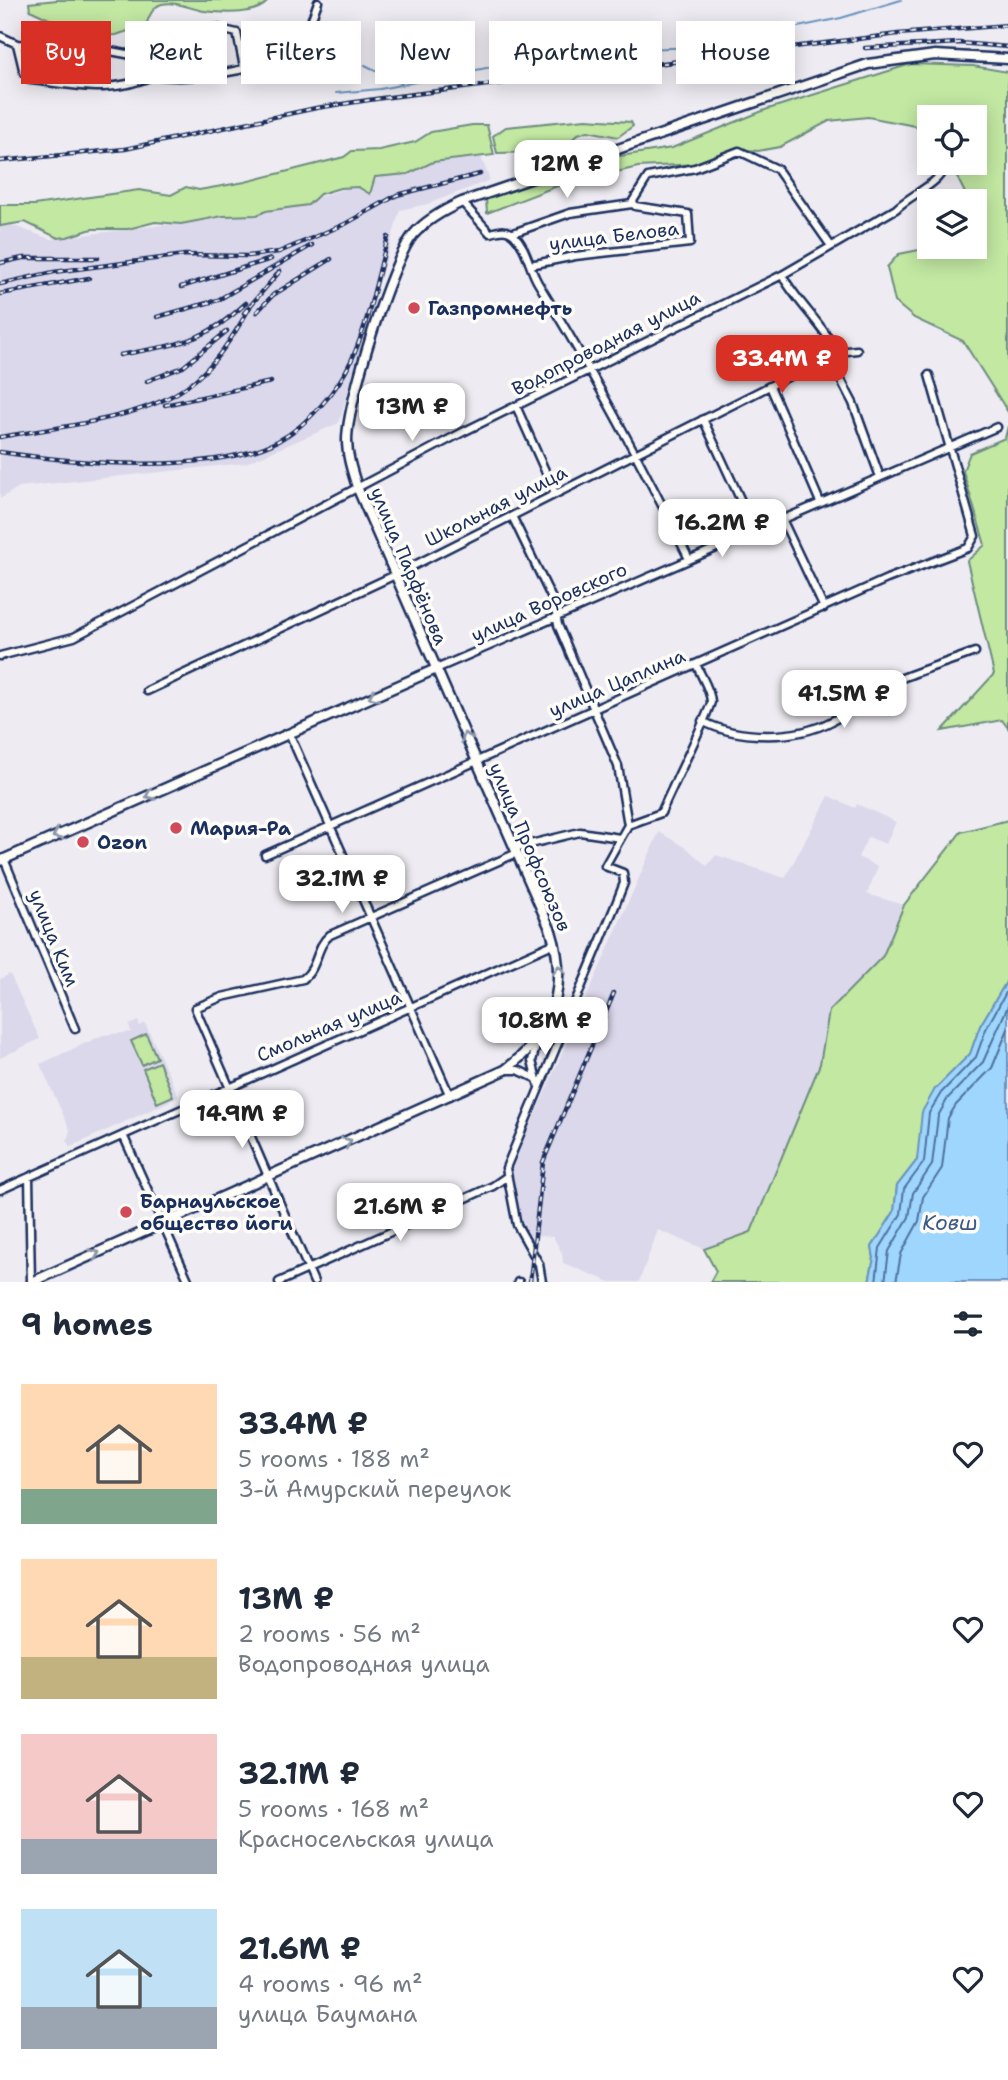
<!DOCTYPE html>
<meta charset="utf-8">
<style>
:root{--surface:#fff;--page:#f2f2f3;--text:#1f2937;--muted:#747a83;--accent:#d93025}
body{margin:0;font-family:"Shantell Sans",sans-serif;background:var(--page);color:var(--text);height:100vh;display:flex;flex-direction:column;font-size:26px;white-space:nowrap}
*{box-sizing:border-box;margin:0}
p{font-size:23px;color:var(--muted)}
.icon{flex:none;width:38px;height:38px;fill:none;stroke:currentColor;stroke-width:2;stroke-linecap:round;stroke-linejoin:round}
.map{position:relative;height:1282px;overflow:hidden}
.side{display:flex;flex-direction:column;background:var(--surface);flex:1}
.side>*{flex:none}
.hud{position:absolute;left:21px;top:21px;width:966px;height:63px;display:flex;gap:14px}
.fabs{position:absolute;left:917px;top:105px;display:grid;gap:14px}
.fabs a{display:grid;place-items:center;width:70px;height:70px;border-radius:0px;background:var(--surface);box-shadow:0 4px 18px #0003;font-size:35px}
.price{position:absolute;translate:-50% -60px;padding:0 16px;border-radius:14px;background:#fff;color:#222;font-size:23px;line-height:46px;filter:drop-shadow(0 2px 4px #0008)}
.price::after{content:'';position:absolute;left:50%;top:42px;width:21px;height:16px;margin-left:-10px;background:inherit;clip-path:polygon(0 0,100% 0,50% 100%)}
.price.selected{background:var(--accent);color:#fff}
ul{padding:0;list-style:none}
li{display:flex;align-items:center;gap:21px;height:175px;padding:0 21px}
li span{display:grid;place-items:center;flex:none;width:196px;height:140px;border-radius:0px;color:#555}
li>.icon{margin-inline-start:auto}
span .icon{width:84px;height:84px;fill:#fffc;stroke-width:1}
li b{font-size:30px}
h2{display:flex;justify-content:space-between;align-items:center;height:84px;padding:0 21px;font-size:30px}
.chip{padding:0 24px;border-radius:0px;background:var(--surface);box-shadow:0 4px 18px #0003;font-size:24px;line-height:63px}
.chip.selected{background:var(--accent);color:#fff}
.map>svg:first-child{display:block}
</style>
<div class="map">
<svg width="1008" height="1282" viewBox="0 0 1008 1282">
<rect width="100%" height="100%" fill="#eeecf2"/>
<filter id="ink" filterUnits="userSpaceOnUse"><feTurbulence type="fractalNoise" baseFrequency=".0143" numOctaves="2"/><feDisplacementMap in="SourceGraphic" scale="14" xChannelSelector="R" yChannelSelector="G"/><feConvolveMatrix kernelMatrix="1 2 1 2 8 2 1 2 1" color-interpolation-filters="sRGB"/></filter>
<g filter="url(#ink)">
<!-- built -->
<path fill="#dcd8eb" d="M481,157L490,180L428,204L400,210L339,423L246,463L19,487L0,499V226L9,224L50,239L281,210L376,178L445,160Z
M829,796L855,808L857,804L896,822L886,844L868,837L858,857L878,867L867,894L904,905L883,956L829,1011L820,1064L751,1232L704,1249L658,1230L639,1282H610L563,1263L562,1253L553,1237L526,1235L510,1172L659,832L688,849L707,866L716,855L785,878Z
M10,974L40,1039L0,1058V979Z
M138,1021L140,1026L145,1023L179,1097L70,1147L67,1141L70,1130L40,1064L103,1035L131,1032L129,1025Z"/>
<!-- green -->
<path fill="#c2e8a2" stroke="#6e8c80" stroke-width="2" d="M57,0H267V2C255,16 221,13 204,11C190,9 178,1 162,4C153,6 149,17 146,25L116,35L85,37L74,27L64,26L30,10L29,3Z
M911,64L973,66L1008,72V412L963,341L914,318L895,302L887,267L899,254L934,247H975V201H969L950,163H975V117H929V139L915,126L868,117L829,121L780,147L758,151L738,149L698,164L638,167L557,186L487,213L486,199L607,158L672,148L765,110Z
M586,119L631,122L633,126L618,137L588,131L578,134L566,146L537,152L497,153L493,136L506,127Z
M472,125H487L494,155L433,162L408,174L375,177L370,194L358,187L340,188L320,194L308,205L266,211L257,215L223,216L181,224L155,222L128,229H92L67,237L58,238L25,222L0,226V205H34L139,190L171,195L186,187L199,190L245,182L344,157L352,151L379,150L415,142L431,132Z
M1008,426V728L1002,720L942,731L994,674L967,561L985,545L963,471L970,453L1005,438Z
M1008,820V979L980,1026L970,1054L935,1089L917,1160L897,1186L894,1212L872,1247L874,1258L869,1282H710L716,1271L704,1249L751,1232L820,1064L829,1011L883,956L904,905L961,832Z
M146,1034L157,1058L142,1065L131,1041Z
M159,1062L173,1096L157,1103L143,1069Z"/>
<!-- water -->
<path fill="#9ed6fe" stroke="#6a93be" stroke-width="2" d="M1008,979V1282H869L874,1258L872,1247L894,1212L897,1186L917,1160L922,1112L935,1089L970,1054L980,1026Z"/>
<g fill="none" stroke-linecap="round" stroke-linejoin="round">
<!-- shore -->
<path stroke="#4f729e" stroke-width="2" d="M876,1282L880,1248L901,1214L904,1189L924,1162L929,1113L941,1093L976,1057L986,1029L1008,989
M885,1282L889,1251L909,1217L913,1193L932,1165L938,1116L948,1098L983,1062L1008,1006
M896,1282L901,1254L919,1221L923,1197L942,1168L948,1118L956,1105L992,1068L1008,1029"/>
<!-- stream -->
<path stroke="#6a93be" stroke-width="2" d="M365,65L401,83
M336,93L380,89L573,51L703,47L841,18L901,0"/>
<defs>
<path id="street" d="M0,36L17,44L105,50L153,59L154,75C191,81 267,71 297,46C307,37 313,15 318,2
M17,44L24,73L31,80C76,85 112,95 154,75
M153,59L169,41L216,28L237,33L244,67
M462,202L490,233C499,231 507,228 514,235C527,248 529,268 538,283C593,372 642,464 689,559
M513,233L570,213L632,204
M530,265L575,256L690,243L688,214L635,206L633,201L648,177L695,168L739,151L777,169L831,246
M782,275C798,304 822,323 837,352
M830,359L853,403L880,477
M770,386L820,502
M516,406L555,493
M703,419L755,531
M512,516L554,603L558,625L618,766L628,825L605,866L623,873L624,883L615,906L506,1168L517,1225L539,1264L542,1282
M782,519L824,608
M0,656L74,637L463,432L782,275L896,209C906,198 941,182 943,169L940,163
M436,669L997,427
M147,691L395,575L837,352L857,350
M702,721C738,740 796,740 832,721C844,716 850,704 861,698C893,678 940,665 975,652
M289,733L450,1096
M628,825L661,813C667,798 711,709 711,702C711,691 701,676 697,666
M514,848L580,832L620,838
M265,855L887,579L968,548L975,536L929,375
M4,859L75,1029
M537,1042L532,1061L539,1087
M505,1070H518L535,1078
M123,1135L189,1282
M29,1177L31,1282
M0,1190L555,943
M279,1282L493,1186L506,1177
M314,1282L195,1008L222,997L303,979C319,967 315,947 330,935L517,853
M518,1282H519"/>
<path id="secondary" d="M0,861L436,669
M32,1282L505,1070C553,1034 569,988 551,931L357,487C352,471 347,456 347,440C347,403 391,262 413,235C426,220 444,210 462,202L868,64L935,55L1008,59"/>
</defs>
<!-- street casing -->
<use href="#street" stroke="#1b2f5e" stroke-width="11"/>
<!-- secondary casing -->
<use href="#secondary" stroke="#1b2f5e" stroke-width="13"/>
<!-- street -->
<use href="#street" stroke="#fdfcf7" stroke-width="6"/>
<!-- secondary -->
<use href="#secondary" stroke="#fdfcf7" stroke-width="8"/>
<defs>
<path id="rail" d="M865,48L959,43L1008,47
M0,161L125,149L316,108L382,98L898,34L1008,25
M0,263L23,258H98
M0,284L54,272L185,255L248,256L279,252L345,224L397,195L480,174
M181,287L271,259
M0,294L89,278
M257,312L273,295L331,259
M244,313L280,271
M157,317L218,300L312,245
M120,355C176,344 203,344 246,303
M147,381L183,367L227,331
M165,405L271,382
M0,437C53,428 143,419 186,387C214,367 233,337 250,307
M0,452C75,463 210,476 278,441C308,425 338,390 352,359C369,321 377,277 388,237
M530,1282L543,1162L614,993"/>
</defs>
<!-- rail casing -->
<use href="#rail" stroke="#1b2f5e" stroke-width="4.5"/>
<!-- rail -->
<use href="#rail" stroke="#fdfcf7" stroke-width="2" stroke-dasharray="5" stroke-linecap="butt"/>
</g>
<!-- one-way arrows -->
<defs><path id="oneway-chevron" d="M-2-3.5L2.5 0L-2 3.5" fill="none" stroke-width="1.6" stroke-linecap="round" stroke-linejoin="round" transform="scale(1.75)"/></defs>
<g stroke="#8c96aa">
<use href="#oneway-chevron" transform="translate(373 696) rotate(156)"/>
<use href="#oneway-chevron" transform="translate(466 737) rotate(-113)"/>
<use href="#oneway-chevron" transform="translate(150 795) rotate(156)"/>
<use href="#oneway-chevron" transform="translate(57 835) rotate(156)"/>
<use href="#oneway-chevron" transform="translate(559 970) rotate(-93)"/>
<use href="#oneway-chevron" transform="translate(347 1142) rotate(-24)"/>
<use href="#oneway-chevron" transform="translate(95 1254) rotate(-24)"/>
</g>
</g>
<!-- markers -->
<g fill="#d1495b" stroke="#fdfcf7" stroke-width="2.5">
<circle cx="414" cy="308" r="7"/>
<circle cx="176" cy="828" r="7"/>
<circle cx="83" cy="842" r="7"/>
<circle cx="126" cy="1212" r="7"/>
</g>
<g text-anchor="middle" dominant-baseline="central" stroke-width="7" stroke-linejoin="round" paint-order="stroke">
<!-- street labels -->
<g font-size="19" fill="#1b2f5e" stroke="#fdfcf7">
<text transform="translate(614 236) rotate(-7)">улица Белова</text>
<text transform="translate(606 343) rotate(-27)">Водопроводная улица</text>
<text transform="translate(496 506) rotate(-27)">Школьная улица</text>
<text transform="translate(409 566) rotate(67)">улица Парфёнова</text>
<text transform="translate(549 602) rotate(-24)">улица Воровского</text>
<text transform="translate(617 683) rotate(-23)">улица Цаплина</text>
<text transform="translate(530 847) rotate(67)">улица Профсоюзов</text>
<text transform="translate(54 938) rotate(68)">улица Ким</text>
<text transform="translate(329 1026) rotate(-23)">Смольная улица</text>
</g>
<!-- poi labels -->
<g font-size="19" font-weight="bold" fill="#1b2f5e" stroke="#fdfcf7" text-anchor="start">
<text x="428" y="308">Газпромнефть</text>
<text x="190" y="828">Мария-Ра</text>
<text x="97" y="842">Ozon</text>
<text x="140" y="1201">Барнаульское<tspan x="140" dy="22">общество йоги</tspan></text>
</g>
<!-- water labels -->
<g font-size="21" font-style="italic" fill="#3c5986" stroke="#fdfcf7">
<text x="950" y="1223">Ковш</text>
</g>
</g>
</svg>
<div class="fabs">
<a><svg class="icon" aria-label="locate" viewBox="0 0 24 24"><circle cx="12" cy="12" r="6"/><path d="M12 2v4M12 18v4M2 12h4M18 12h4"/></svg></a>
<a><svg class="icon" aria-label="layers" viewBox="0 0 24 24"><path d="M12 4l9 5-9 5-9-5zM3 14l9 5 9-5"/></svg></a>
</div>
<b class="price" style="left:567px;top:200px">12M ₽</b>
<b class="price selected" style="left:782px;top:395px">33.4M ₽</b>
<b class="price" style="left:412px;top:443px">13M ₽</b>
<b class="price" style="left:722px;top:559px">16.2M ₽</b>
<b class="price" style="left:844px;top:730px">41.5M ₽</b>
<b class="price" style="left:342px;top:915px">32.1M ₽</b>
<b class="price" style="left:545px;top:1057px">10.8M ₽</b>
<b class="price" style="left:242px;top:1150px">14.9M ₽</b>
<b class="price" style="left:400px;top:1243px">21.6M ₽</b>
<div class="hud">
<a class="chip selected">Buy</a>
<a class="chip">Rent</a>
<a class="chip">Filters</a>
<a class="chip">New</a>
<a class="chip">Apartment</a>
<a class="chip">House</a>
</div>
</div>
<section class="side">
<h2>9 homes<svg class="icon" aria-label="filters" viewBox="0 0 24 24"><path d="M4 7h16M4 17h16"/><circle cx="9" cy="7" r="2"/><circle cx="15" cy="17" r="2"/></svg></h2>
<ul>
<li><span style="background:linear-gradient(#ffd9b3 75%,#7fa58c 0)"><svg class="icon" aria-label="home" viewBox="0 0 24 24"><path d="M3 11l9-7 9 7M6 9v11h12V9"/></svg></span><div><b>33.4M ₽</b><p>5 rooms · 188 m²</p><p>3-й Амурский переулок</p></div><svg class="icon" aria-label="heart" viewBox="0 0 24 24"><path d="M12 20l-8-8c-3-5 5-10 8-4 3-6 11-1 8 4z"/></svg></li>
<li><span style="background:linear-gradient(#ffd9b3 70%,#c2b280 0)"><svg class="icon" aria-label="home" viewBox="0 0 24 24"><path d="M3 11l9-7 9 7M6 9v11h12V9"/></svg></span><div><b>13M ₽</b><p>2 rooms · 56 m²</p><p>Водопроводная улица</p></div><svg class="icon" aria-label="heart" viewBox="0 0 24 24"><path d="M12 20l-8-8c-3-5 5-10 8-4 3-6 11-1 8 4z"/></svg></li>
<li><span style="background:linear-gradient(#f6c9c9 75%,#9aa5b1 0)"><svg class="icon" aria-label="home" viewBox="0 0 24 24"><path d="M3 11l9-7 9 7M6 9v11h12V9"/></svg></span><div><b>32.1M ₽</b><p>5 rooms · 168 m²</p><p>Красносельская улица</p></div><svg class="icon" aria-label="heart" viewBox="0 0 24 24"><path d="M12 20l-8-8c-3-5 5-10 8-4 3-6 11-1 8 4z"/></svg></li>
<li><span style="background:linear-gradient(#bfe0f5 70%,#9aa5b1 0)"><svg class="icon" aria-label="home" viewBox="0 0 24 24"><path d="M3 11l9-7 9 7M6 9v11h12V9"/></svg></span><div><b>21.6M ₽</b><p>4 rooms · 96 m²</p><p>улица Баумана</p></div><svg class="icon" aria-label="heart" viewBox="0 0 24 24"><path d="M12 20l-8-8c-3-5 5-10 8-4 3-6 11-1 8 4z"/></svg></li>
</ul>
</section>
